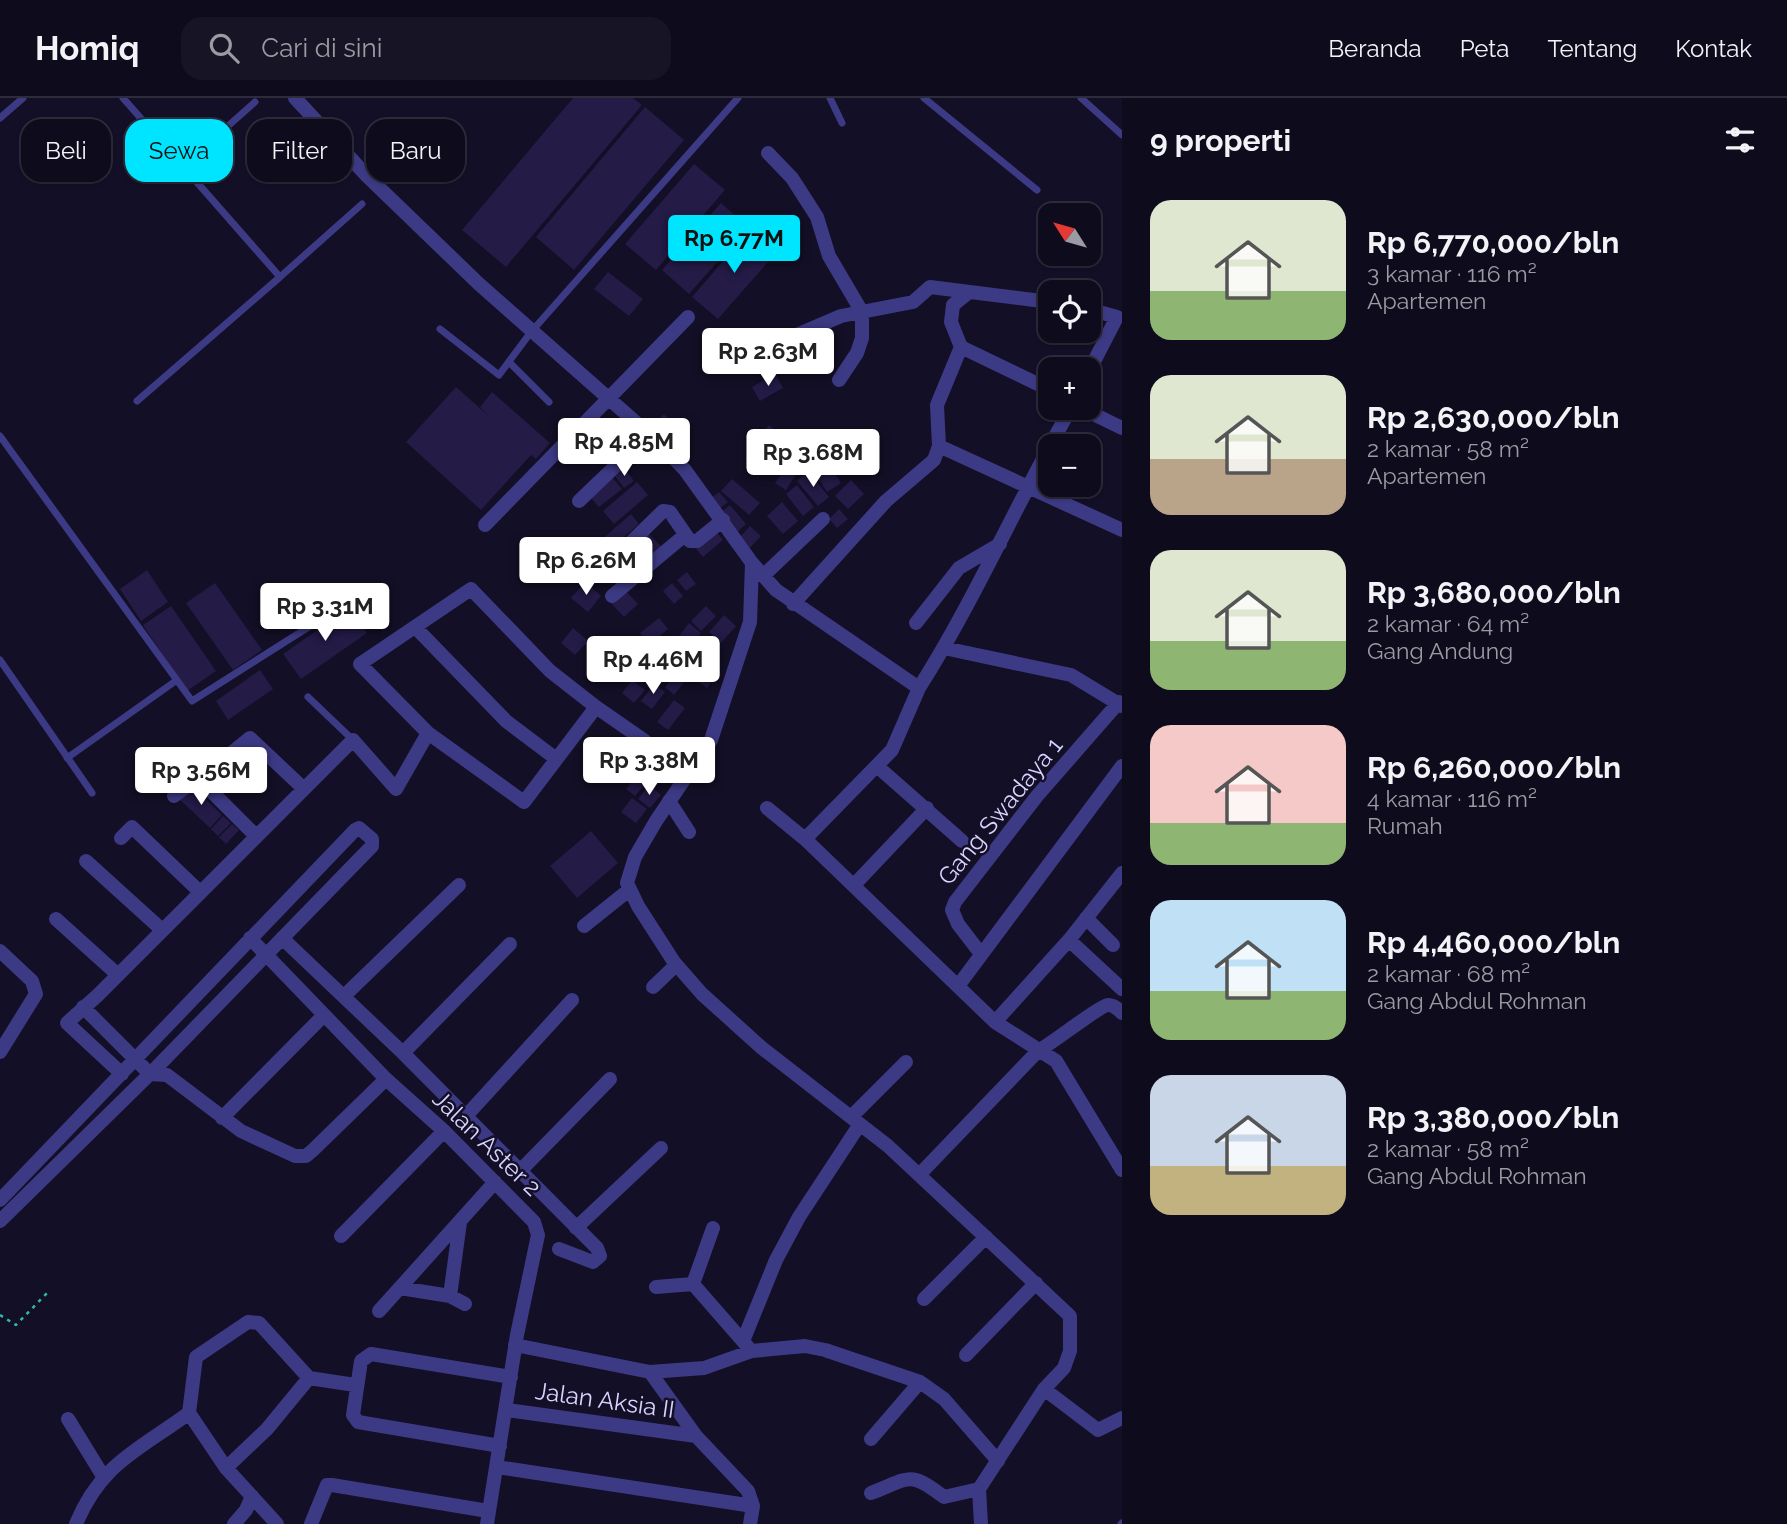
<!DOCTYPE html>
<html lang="id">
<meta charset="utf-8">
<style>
:root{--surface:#0e0b1c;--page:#171425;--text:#f1f3f6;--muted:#9b9ba3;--line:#2e2b3b;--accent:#00e5ff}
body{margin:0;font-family:Raleway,sans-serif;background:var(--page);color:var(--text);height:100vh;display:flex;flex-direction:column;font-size:26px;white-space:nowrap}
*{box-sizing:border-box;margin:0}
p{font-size:23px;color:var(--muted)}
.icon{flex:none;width:38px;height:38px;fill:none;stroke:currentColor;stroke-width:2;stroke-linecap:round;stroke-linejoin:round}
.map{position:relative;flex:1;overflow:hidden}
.side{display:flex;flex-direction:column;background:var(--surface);width:665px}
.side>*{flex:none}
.banner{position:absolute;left:21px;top:21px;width:665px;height:63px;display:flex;gap:14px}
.needle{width:46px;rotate:307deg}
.fabs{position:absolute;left:1038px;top:105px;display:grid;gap:14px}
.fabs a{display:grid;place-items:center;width:63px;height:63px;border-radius:14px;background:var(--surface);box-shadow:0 2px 5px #0004,0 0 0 2px var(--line);font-size:35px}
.price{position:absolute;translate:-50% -60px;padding:0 16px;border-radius:7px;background:#fff;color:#222;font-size:23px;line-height:46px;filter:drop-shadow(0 2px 4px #0008)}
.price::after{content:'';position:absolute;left:50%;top:42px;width:21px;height:16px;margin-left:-10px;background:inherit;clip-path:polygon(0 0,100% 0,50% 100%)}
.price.on{background:var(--accent);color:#111}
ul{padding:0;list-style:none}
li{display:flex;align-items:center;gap:21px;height:175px;padding:0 28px}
li span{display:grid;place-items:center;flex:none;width:196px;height:140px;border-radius:21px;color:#555}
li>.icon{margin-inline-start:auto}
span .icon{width:84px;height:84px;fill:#fffc;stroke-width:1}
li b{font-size:30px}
h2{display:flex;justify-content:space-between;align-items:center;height:84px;padding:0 28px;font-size:30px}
.pill{padding:0 24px;border-radius:21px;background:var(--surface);box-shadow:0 2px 5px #0004,0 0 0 2px var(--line);font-size:24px;line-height:63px}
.pill.on{background:var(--accent);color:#111}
header{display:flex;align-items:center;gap:42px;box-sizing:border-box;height:98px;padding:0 35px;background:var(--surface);border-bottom:2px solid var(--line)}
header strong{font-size:33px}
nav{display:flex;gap:38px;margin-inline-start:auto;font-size:24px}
.search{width:490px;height:63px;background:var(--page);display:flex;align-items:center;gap:18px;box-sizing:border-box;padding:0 24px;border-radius:21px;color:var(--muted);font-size:26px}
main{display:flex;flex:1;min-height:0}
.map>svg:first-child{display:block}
</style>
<header>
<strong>Homiq</strong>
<div class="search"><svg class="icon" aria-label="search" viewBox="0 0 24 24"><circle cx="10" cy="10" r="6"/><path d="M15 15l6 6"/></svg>Cari di sini</div>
<nav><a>Beranda</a><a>Peta</a><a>Tentang</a><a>Kontak</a></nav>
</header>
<main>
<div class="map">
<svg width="1122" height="1426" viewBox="0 0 1122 1426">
<rect width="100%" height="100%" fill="#130f26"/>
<!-- building -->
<path fill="#241b47" d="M573,0H633L642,7L506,169L462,132Z
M645,9L684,42L574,172L536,139Z
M694,66L725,92L656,172L625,146Z
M721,105L748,129L689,196L662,172Z
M749,133L775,156L718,221L692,199Z
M608,174L643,201L629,218L594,191Z
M775,276L783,290L760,303L752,289Z
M456,289L491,320L480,309L492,294L550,345L536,361L531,357L481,412L406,344Z
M664,316L674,327L660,341L649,331Z
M769,327L780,336L764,356L753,347Z
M842,345L855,364L840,375L827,356Z
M753,351L764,360L756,370L745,361Z
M825,360L841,385L827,394L811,370Z
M786,369L796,376L786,392L775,385Z
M625,371L634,383L624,390L615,378Z
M808,373L829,399L818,408L797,383Z
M613,380L622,391L599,409L590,399Z
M732,381L760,405L749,417L721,393Z
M851,382L864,396L848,411L835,398Z
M637,384L648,397L614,426L603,413Z
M797,387L814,409L803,418L786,396Z
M719,394L728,404L719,411L710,401Z
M782,404L798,423L783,436L767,418Z
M730,407L746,426L736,435L719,416Z
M839,411L848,421L837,430L829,421Z
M631,416L639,426L608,453L600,443Z
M750,428L761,438L750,450L739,440Z
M716,433L723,442L703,459L696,451Z
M648,435L663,450L649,464L634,449Z
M571,442L585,459L573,469L559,452Z
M147,472L168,504L141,523L120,491Z
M687,474L696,486L686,493L677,482Z
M585,484L601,498L588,514L571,500Z
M215,485L262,552L233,572L186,505Z
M672,485L683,498L674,506L663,493Z
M623,490L638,506L624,519L609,503Z
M171,508L216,573L187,593L143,527Z
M706,508L716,518L701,533L691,523Z
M349,510L367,535L301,581L283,556Z
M724,517L736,528L721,545L709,534Z
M659,520L668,531L649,547L640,535Z
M689,525L701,535L689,549L678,539Z
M573,530L588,543L575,557L561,545Z
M631,540L641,548L625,567L615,558Z
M679,546L718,575L707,590L668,561Z
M260,572L273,591L228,622L216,603Z
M679,572L688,579L674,597L665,589Z
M632,582L645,592L634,605L622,595Z
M654,586L665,594L652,611L641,603Z
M674,602L685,610L668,632L657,624Z
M668,657L679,667L672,675L660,665Z
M649,660L666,673L654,688L638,675Z
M636,678L646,685L635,698L626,691Z
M649,687L661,697L650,710L638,701Z
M192,688L222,717L210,730L179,701Z
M632,700L647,711L636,725L621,714Z
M223,718L231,725L218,738L211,731Z
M232,726L239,732L226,746L219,739Z
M591,733L618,765L577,800L550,768Z"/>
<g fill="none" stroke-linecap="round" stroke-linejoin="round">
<!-- path -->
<path stroke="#2fb8b0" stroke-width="2.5" stroke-dasharray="3.5 5" stroke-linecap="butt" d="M0,1217L16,1227L49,1193"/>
<!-- lane -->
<path stroke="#3d3a85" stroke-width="7" d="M123,0L280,179L137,303
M830,0L842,25
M924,0L1037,92
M1081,0L1122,37
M0,20L23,0
M183,68L255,4
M280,179L362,106
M440,231L499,277L531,234L738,0
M509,264L549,304
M0,338L192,603L315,525
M0,562L92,695
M308,599L353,642
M67,660L177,582
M1121,1426L1122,1425"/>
<!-- street -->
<path stroke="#3d3a85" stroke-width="14" d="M295,0L367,78L479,186L658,344L685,372L752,465L776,492L919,590C976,500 1018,402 1071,310
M768,55L792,80L817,119L829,158L862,214V240L857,255L839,282
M969,194L953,207L951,224L961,249L1050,292
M1088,211L1117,219L1088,275
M741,261L841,218L913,204L930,189L1050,204
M1081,310L1122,330
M939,348L1122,432
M579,403L649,336
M485,427L688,219
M617,458L663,413L670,414L690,443H697L723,422
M752,465L750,524L711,642L656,723L635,759L627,785L638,808L674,864L702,896L762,950L888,1048L1070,1218V1253L1064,1270L1044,1291L979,1391L981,1426
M763,478L823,421
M471,491L550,573L596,609L524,704L428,635L360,566Z
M612,498L685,437
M793,506L886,403L934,362L939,348L937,307L961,249
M916,525L959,470L1000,446
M415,529L506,623L555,660
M944,550L1071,577L1122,608
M596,609L645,643
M229,657L250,640L303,690
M878,669L962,743
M174,698L198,680L256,738
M669,703L689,734
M767,710L805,741L995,924L1056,963L1122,1072
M121,740L132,729L200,794
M805,741L892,652L919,590
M86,763L161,831
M854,787L927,710
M1086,820L1113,847
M56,821L118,877
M584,828L629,792
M250,840L386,981L444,1033L534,1124L538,1137L517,1237L487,1426
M282,840L403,955L597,1150L600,1158L593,1164L559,1151
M1069,842L1122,891
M0,853L32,883L36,896L0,954
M981,856L958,826L952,812L955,804L1037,698L1119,604
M958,888L1122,668
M653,889L676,867
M344,898L459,787
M83,909L150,976L167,977L241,1033L295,1058H306L313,1052L386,981
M995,924L1069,842L1122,775
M403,955L510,846
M122,976L67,925L98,897L353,642L396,691L428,635
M466,1018L572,902
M851,1019L906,964
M222,1020L324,917
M520,1073L610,981
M919,1077L1038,953C1051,946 1101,907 1108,907C1114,907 1118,911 1122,915
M0,1102L355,732L359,730L372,741V748L157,969L0,1123
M576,1130L661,1050
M341,1138L444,1033
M693,1186L713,1130
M656,1189L693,1186L748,1249
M400,1190L450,1198L465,1206
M450,1198L460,1124
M924,1201L986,1139
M379,1213L495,1084
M743,1243L776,1162L799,1119L860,1026
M515,1247L650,1274L704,1270L752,1253L805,1248L825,1252L920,1284L944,1301L998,1363
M966,1257L1036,1185
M650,1274L696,1338L748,1393L753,1408L750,1426
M1044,1291L1098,1332L1122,1320
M507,1312L696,1338
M189,1315L226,1370L277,1426
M68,1321L103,1378
M871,1341L920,1284
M500,1348L358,1324L353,1317L361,1263L371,1256L511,1279
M497,1369L753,1408
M226,1370L267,1331L309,1280
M871,1395C910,1380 909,1372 944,1399L979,1391
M76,1426C101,1365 139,1352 189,1315L196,1259L248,1224L259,1225L309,1280L355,1287
M234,1426L246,1412L252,1398
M311,1426L327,1387H332L488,1413"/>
</g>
<g text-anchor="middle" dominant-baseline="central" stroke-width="5" stroke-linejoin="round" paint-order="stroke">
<!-- street labels -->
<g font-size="24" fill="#d9d4ff" stroke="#130f26">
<text transform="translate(1000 713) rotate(-51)">Gang Swadaya 1</text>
<text transform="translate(487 1045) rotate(44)">Jalan Aster 2</text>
<text transform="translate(605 1302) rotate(8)">Jalan Aksia II</text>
</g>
</g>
</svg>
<div class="fabs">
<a><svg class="needle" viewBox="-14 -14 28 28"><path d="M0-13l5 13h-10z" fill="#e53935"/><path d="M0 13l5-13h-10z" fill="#9b9ba3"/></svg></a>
<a><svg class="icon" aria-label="locate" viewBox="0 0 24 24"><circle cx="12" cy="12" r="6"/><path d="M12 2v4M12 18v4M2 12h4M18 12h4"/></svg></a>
<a>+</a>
<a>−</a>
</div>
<b class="price on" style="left:734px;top:177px">Rp 6.77M</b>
<b class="price" style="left:768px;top:290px">Rp 2.63M</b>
<b class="price" style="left:624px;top:380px">Rp 4.85M</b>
<b class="price" style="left:813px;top:391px">Rp 3.68M</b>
<b class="price" style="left:586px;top:499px">Rp 6.26M</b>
<b class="price" style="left:325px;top:545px">Rp 3.31M</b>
<b class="price" style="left:653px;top:598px">Rp 4.46M</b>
<b class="price" style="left:649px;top:699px">Rp 3.38M</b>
<b class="price" style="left:201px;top:709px">Rp 3.56M</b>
<div class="banner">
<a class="pill">Beli</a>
<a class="pill on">Sewa</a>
<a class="pill">Filter</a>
<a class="pill">Baru</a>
</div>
</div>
<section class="side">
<h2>9 properti<svg class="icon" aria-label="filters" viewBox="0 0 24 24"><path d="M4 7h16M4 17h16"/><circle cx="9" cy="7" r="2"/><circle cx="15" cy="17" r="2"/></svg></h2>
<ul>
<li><span style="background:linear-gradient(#dfe7d0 65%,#8fb573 0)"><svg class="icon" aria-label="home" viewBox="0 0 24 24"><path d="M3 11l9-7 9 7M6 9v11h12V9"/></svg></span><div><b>Rp 6,770,000/bln</b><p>3 kamar · 116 m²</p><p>Apartemen</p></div></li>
<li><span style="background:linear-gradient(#dfe7d0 60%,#b9a48a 0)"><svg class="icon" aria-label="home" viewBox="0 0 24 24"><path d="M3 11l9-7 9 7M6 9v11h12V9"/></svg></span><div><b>Rp 2,630,000/bln</b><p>2 kamar · 58 m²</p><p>Apartemen</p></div></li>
<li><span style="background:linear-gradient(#dfe7d0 65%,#8fb573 0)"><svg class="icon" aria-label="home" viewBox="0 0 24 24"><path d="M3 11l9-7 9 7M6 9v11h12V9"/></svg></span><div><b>Rp 3,680,000/bln</b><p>2 kamar · 64 m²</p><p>Gang Andung</p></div></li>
<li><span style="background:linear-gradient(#f6c9c9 70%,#8fb573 0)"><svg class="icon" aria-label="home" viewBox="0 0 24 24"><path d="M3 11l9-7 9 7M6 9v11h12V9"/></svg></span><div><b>Rp 6,260,000/bln</b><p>4 kamar · 116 m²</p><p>Rumah</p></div></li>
<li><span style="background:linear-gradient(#bfe0f5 65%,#8fb573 0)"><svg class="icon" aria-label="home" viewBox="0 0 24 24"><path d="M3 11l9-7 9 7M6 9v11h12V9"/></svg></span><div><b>Rp 4,460,000/bln</b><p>2 kamar · 68 m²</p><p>Gang Abdul Rohman</p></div></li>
<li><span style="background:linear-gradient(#c9d6e8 65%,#c2b280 0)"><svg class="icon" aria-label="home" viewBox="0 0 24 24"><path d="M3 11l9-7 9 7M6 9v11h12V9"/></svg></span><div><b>Rp 3,380,000/bln</b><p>2 kamar · 58 m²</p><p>Gang Abdul Rohman</p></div></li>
</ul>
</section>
</main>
